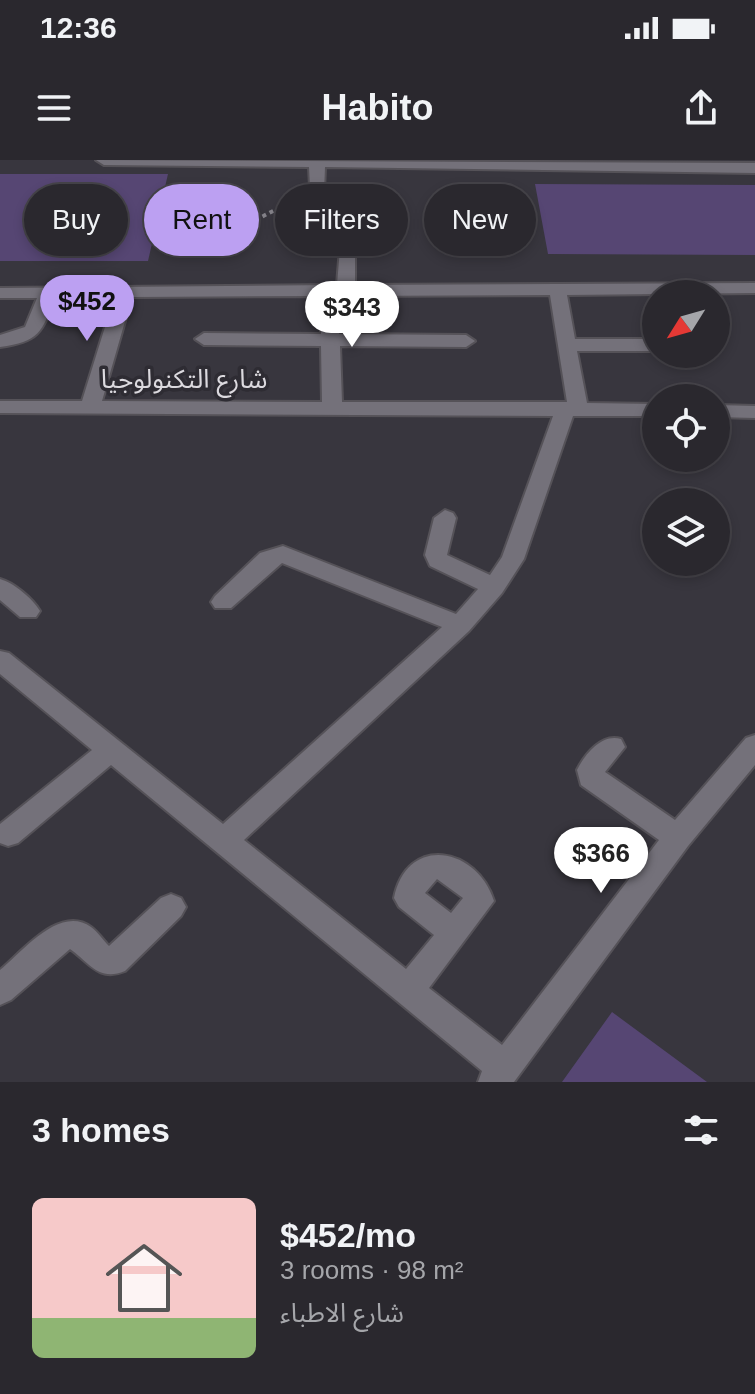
<!DOCTYPE html>
<meta charset="utf-8">
<style>
:root{--surface:#2a282e;--page:#323036;--text:#f1f3f6;--muted:#a5a6aa;--line:#46444a;--accent:#bca0f2}
body{margin:0;font-family:Arial,"Noto Sans Arabic",sans-serif;background:var(--page);color:var(--text);height:100vh;display:flex;flex-direction:column;font-size:30px;white-space:nowrap}
*{box-sizing:border-box;margin:0}
p{font-size:26px;color:var(--muted)}
.icon{flex:none;width:44px;height:44px;fill:none;stroke:currentColor;stroke-width:2;stroke-linecap:round;stroke-linejoin:round}
.map{position:relative;height:922px;overflow:hidden}
.side{display:flex;flex-direction:column;background:var(--surface);flex:1}
.side>*{flex:none}
.top-card{position:absolute;left:24px;top:24px;width:708px;height:72px;display:flex;gap:16px}
.needle{width:52px;rotate:233deg}
.controls{position:absolute;left:642px;top:120px;display:grid;gap:16px}
.controls a{display:grid;place-items:center;width:88px;height:88px;border-radius:50%;background:var(--surface);box-shadow:0 4px 12px #0003,0 0 0 2px var(--line);font-size:40px}
.price{position:absolute;translate:-50% -68px;padding:0 18px;border-radius:28px;background:#fff;color:#222;font-size:26px;line-height:52px;filter:drop-shadow(0 2px 4px #0008)}
.price::after{content:'';position:absolute;left:50%;top:48px;width:24px;height:18px;margin-left:-12px;background:inherit;clip-path:polygon(0 0,100% 0,50% 100%)}
.price.current{background:var(--accent);color:#111}
ul{padding:0;list-style:none}
li{display:flex;align-items:center;gap:24px;height:200px;padding:0 32px}
li+li{border-top:2px solid var(--line)}
li span{display:grid;place-items:center;flex:none;width:224px;height:160px;border-radius:12px;color:#555}
li>.icon{margin-inline-start:auto}
span .icon{width:96px;height:96px;fill:#fffc;stroke-width:1}
li b{font-size:34px}
h2{display:flex;justify-content:space-between;align-items:center;height:96px;padding:0 32px;font-size:34px}
.tag{padding:0 28px;border-radius:36px;background:var(--surface);box-shadow:0 4px 12px #0003,0 0 0 2px var(--line);font-size:28px;line-height:72px}
.tag.current{background:var(--accent);color:#111}
.status{display:flex;justify-content:space-between;align-items:center;height:56px;padding:0 40px;background:var(--surface);direction:ltr}
.status svg{height:22px;fill:currentColor}
header{display:flex;justify-content:space-between;align-items:center;height:104px;padding:0 32px;background:var(--surface);font-size:36px;font-weight:600}
.map>svg:first-child{display:block}
</style>
<div class="status"><b>12:36</b><svg viewBox="0 0 49 12"><path d="M0 12V9h3v3zM5 12V6h3v6zM10 12V3h3v9zM15 12V0h3v12zM26 1h20v11H26zM47 4h2v5h-2z"/></svg></div>
<header><svg class="icon" aria-label="menu" viewBox="0 0 24 24"><path d="M4 6h16M4 12h16M4 18h16"/></svg>Habito<svg class="icon" aria-label="share" viewBox="0 0 24 24"><path d="M12 15V3M7 8l5-5 5 5M5 13v7h14v-7"/></svg></header>
<div class="map">
<svg width="755" height="922" viewBox="0 0 755 922">
<rect width="100%" height="100%" fill="#38363e"/>
<!-- green -->
<path fill="#564673" d="M0,14H168L148,101H0Z
M535,24L755,25V95L548,94Z
M612,852L707,922H562Z"/>
<g fill="none" stroke-linecap="round" stroke-linejoin="round">
<defs>
<path id="minor" d="M96,0L755,3V13L325,7L324,32L289,48L281,43L310,27L309,7L104,5Z
M389,72L397,77L395,81L355,84V125L755,123V133L567,135L575,179H656V191H577L587,243L656,244V256H573L524,399L502,433L469,471L244,680L406,809L434,775L399,747L394,738C407,674 477,687 494,741L429,828L502,885L659,680L581,625L577,610C585,594 602,573 621,579L625,587L605,612L675,660L746,578L755,575V605L688,686L514,922H478L482,911L111,605L18,683L8,686L0,683V664L92,590L0,514V491L9,493L223,664L442,467L282,403L231,448H215L211,442L215,436L260,393L283,386L456,454L478,429L430,406L425,395L434,358L445,350L453,353L456,358L447,395L490,415L502,397L553,256L0,253V241H82L114,138H55C42,172 39,182 0,187V175L25,167L37,138H0V128L337,125L341,76ZM550,135L567,242H342L340,186L466,187L475,181L466,175L339,174L338,136ZM320,136L321,174L204,173L195,179L204,185L321,186L322,242L102,241L132,137ZM437,719L463,738L451,753L425,733Z
M716,245L755,246V258L716,257Z
M0,419C14,423 32,438 40,451L36,457H20L0,440Z
M171,734L181,738L186,747L181,756L125,811C98,822 89,802 70,789L11,840L0,845V810C22,792 60,744 91,767C98,772 103,780 109,786L161,738Z"/>
</defs>
<!-- minor casing -->
<use href="#minor" stroke="#555258" stroke-width="4"/>
<!-- path -->
<path stroke="#86848b" stroke-width="4" stroke-dasharray="4 4" stroke-linecap="butt" d="M234,71L275,50"/>
<!-- minor -->
<use href="#minor" fill="#74717a" fill-rule="evenodd"/>
</g>
<g text-anchor="middle" dominant-baseline="central" stroke-width="7" stroke-linejoin="round" paint-order="stroke">
<!-- street labels -->
<g font-size="26" fill="#dcdadf" stroke="#2e2c33">
<text x="184" y="219">شارع التكنولوجيا</text>
</g>
</g>
</svg>
<div class="controls">
<a><svg class="needle" viewBox="-14 -14 28 28"><path d="M0-13l5 13h-10z" fill="#e53935"/><path d="M0 13l5-13h-10z" fill="#a5a6aa"/></svg></a>
<a><svg class="icon" aria-label="locate" viewBox="0 0 24 24"><circle cx="12" cy="12" r="6"/><path d="M12 2v4M12 18v4M2 12h4M18 12h4"/></svg></a>
<a><svg class="icon" aria-label="layers" viewBox="0 0 24 24"><path d="M12 4l9 5-9 5-9-5zM3 14l9 5 9-5"/></svg></a>
</div>
<b class="price current" style="left:87px;top:183px">$452</b>
<b class="price" style="left:352px;top:189px">$343</b>
<b class="price" style="left:601px;top:735px">$366</b>
<div class="top-card">
<a class="tag">Buy</a>
<a class="tag current">Rent</a>
<a class="tag">Filters</a>
<a class="tag">New</a>
</div>
</div>
<section class="side">
<h2>3 homes<svg class="icon" aria-label="filters" viewBox="0 0 24 24"><path d="M4 7h16M4 17h16"/><circle cx="9" cy="7" r="2"/><circle cx="15" cy="17" r="2"/></svg></h2>
<ul>
<li><span style="background:linear-gradient(#f6c9c9 75%,#8fb573 0)"><svg class="icon" aria-label="home" viewBox="0 0 24 24"><path d="M3 11l9-7 9 7M6 9v11h12V9"/></svg></span><div><b>$452/mo</b><p>3 rooms · 98 m²</p><p>شارع الاطباء</p></div></li>
</ul>
</section>
